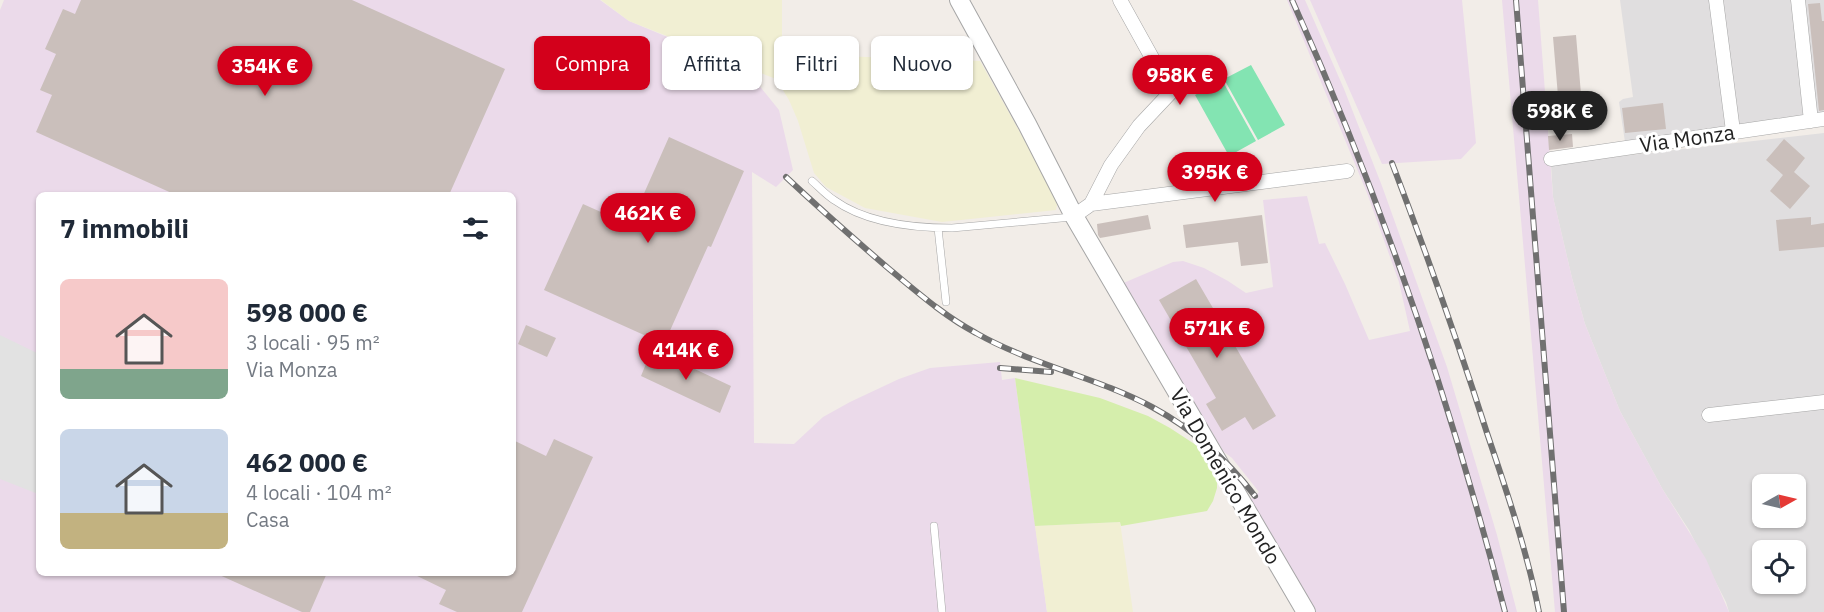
<!DOCTYPE html>
<html lang="it">
<meta charset="utf-8">
<style>
:root{--surface:#fff;--page:#f6f6f7;--text:#1f2937;--muted:#747a83;--accent:#d3001b}
body{margin:0;font-family:"IBM Plex Sans",sans-serif;background:var(--page);color:var(--text);height:100vh;display:flex;flex-direction:column;font-size:22px;white-space:nowrap}
*{box-sizing:border-box;margin:0}
p{font-size:20px;color:var(--muted)}
.icon{flex:none;width:33px;height:33px;fill:none;stroke:currentColor;stroke-width:2;stroke-linecap:round;stroke-linejoin:round}
.map{position:relative;flex:1;overflow:hidden}
.side{position:absolute;left:36px;top:192px;width:480px;height:384px;display:flex;flex-direction:column;background:var(--surface);border-radius:9px;box-shadow:0 2px 4px #0004}
.side>*{flex:none}
.guide{position:absolute;left:534px;top:36px;width:570px;height:54px;display:flex;gap:12px}
.needle{width:39px;rotate:82deg}
.tools{position:absolute;left:1752px;top:474px;display:grid;gap:12px}
.tools a{display:grid;place-items:center;width:54px;height:54px;border-radius:9px;background:var(--surface);box-shadow:0 2px 4px #0004;font-size:30px}
.price{position:absolute;translate:-50% -51px;padding:0 14px;border-radius:21px;background:var(--accent);color:#fff;font-size:20px;line-height:39px;filter:drop-shadow(0 2px 3px #0008)}
.price::after{content:'';position:absolute;left:50%;top:36px;width:18px;height:14px;margin-left:-9px;background:inherit;clip-path:polygon(0 0,100% 0,50% 100%)}
.price.selected{background:#222;color:#fff}
ul{padding:0;list-style:none}
li{display:flex;align-items:center;gap:18px;height:150px;padding:0 24px}
li span{display:grid;place-items:center;flex:none;width:168px;height:120px;border-radius:9px;color:#555}
li>.icon{margin-inline-start:auto}
span .icon{width:72px;height:72px;fill:#fffc;stroke-width:1}
li b{font-size:26px}
h2{display:flex;justify-content:space-between;align-items:center;height:72px;padding:0 24px;font-size:26px}
.tag{padding:0 21px;border-radius:9px;background:var(--surface);box-shadow:0 2px 4px #0004;font-size:21px;line-height:54px}
.tag.selected{background:var(--accent);color:#fff}
.map>svg:first-child{display:block}
</style>
<div class="map">
<svg width="1824" height="612" viewBox="0 0 1824 612">
<rect width="100%" height="100%" fill="#f2ede8"/>
<!-- residential -->
<path fill="#e0dedf" fill-rule="evenodd" d="M1620,0H1824V116L1625,142L1619,102L1623,99L1633,97Z
M1824,133V612H1729L1726,602L1689,530L1663,490L1620,411L1585,324L1572,278L1553,197L1551,164ZM1762,484H1796V518H1762ZM1762,550H1796V584H1762Z"/>
<!-- industrial -->
<path fill="#ebdaea" fill-rule="evenodd" d="M4,0H600L629,21L701,51L754,79L779,110L793,170L776,187L752,172L754,443L794,444L823,417L850,402L899,379L930,368L1000,362L1002,380L1015,378L1047,612H0V10ZM39,195H513V573H39Z
M1287,0H1305L1344,89L1382,186L1447,367L1497,535L1517,612H1316L1250,500L1259,492L1232,458L1224,452L1121,284L1173,262L1183,261L1204,268L1228,281L1246,293L1273,287L1263,200L1307,196L1319,244L1325,243L1345,284L1369,340L1410,331L1399,282L1367,193Z
M1310,0H1462L1476,143L1461,159L1382,164Z
M1502,0H1538L1553,197L1572,278L1585,324L1620,411L1663,490L1706,559L1729,612H1555Z"/>
<!-- farmland -->
<path fill="#f1efd3" d="M601,0H782V54L980,61L1058,200L1056,210L942,222L865,208L826,187L814,173L798,121L789,100L776,79L629,21Z
M1120,522L1133,612H1047L1035,526Z"/>
<!-- grass -->
<path fill="#d5eeac" d="M1015,378L1100,398L1148,416L1170,428L1196,445L1217,477V488L1213,501L1207,511L1121,526L1120,522L1035,526Z"/>
<!-- pitch -->
<path fill="#83e4b2" d="M1251,65L1285,125L1258,140L1224,79Z
M1222,80L1256,141L1229,156L1195,95Z"/>
<!-- parking -->
<path fill="#e2e2e2" d="M0,335L39,354L38,494L0,479Z"/>
<!-- building -->
<path fill="#cabfbb" d="M81,0H352L505,69L449,195H176L36,132L52,95L40,90L56,54L45,49L63,9L75,14Z
M1820,3L1822,21H1824V110L1819,111L1808,4Z
M1576,35L1582,106L1559,108L1553,37Z
M1663,103L1666,129L1625,133L1622,108Z
M1572,134L1573,147L1549,150L1548,136Z
M669,137L744,171L711,247L708,246L664,344L544,290L583,204L630,225Z
M1784,139L1805,158L1794,172L1810,186L1790,209L1770,191L1783,175L1766,160Z
M1148,215L1151,229L1100,238L1098,235L1097,224Z
M1262,215L1268,263L1241,266L1238,242L1186,248L1183,225Z
M1811,217V225L1824,223V247L1779,251L1776,220Z
M1196,279L1276,416L1253,430L1245,417L1222,431L1206,404L1216,398L1159,300Z
M526,325L556,338L547,357L518,344Z
M652,349L731,386L720,413L641,376Z
M554,439L593,457L522,612H457L439,604L446,590L411,573H513V440L546,456Z
M215,573H327L310,612H302Z"/>
<g fill="none" stroke-linecap="round" stroke-linejoin="round">
<defs>
<path id="service" d="M812,181C819,187 826,195 834,200C866,223 913,228 952,228L1072,217
M938,228L946,302
M934,526L942,612"/>
<path id="minor" d="M1716,0L1733,131
M1798,0L1811,121
M1551,159L1824,119
M1091,204L1111,165L1139,126L1171,92L1120,0
M1074,216L1091,204L1347,171
M1709,415L1824,402"/>
<path id="tertiary" d="M959,0L1027,124L1074,216L1306,612"/>
</defs>
<!-- service casing -->
<use href="#service" stroke="#a6a6a6" stroke-width="8"/>
<!-- minor casing -->
<use href="#minor" stroke="#a6a6a6" stroke-width="15"/>
<!-- tertiary casing -->
<use href="#tertiary" stroke="#a6a6a6" stroke-width="20"/>
<!-- service -->
<use href="#service" stroke="#fff" stroke-width="7"/>
<!-- minor -->
<use href="#minor" stroke="#fff" stroke-width="14"/>
<!-- tertiary -->
<use href="#tertiary" stroke="#fff" stroke-width="18"/>
<defs>
<path id="rail" d="M1292,0C1381,197 1451,403 1505,612
M1516,0L1564,612
M1392,163C1426,252 1458,342 1487,433C1507,492 1527,551 1539,612
M786,177C819,208 853,238 888,268C916,291 944,316 976,333C1032,365 1096,377 1152,407C1193,429 1227,460 1255,496
M1000,368L1051,372"/>
</defs>
<!-- rail casing -->
<use href="#rail" stroke="#707070" stroke-width="6"/>
<!-- rail -->
<use href="#rail" stroke="#fff" stroke-width="4" stroke-dasharray="11" stroke-linecap="butt"/>
</g>
<g text-anchor="middle" dominant-baseline="central" stroke-width="6" stroke-linejoin="round" paint-order="stroke">
<!-- street labels -->
<g font-size="21" fill="#222" stroke="#fff">
<text transform="translate(1687 138) rotate(-8)">Via Monza</text>
<text transform="translate(1226 476) rotate(60)">Via Domenico Mondo</text>
</g>
</g>
</svg>
<div class="tools">
<a><svg class="needle" viewBox="-14 -14 28 28"><path d="M0-13l5 13h-10z" fill="#e53935"/><path d="M0 13l5-13h-10z" fill="#747a83"/></svg></a>
<a><svg class="icon" aria-label="locate" viewBox="0 0 24 24"><circle cx="12" cy="12" r="6"/><path d="M12 2v4M12 18v4M2 12h4M18 12h4"/></svg></a>
</div>
<b class="price" style="left:265px;top:97px">354K €</b>
<b class="price" style="left:1180px;top:106px">958K €</b>
<b class="price selected" style="left:1560px;top:142px">598K €</b>
<b class="price" style="left:1215px;top:203px">395K €</b>
<b class="price" style="left:648px;top:244px">462K €</b>
<b class="price" style="left:1217px;top:359px">571K €</b>
<b class="price" style="left:686px;top:381px">414K €</b>
<div class="guide">
<a class="tag selected">Compra</a>
<a class="tag">Affitta</a>
<a class="tag">Filtri</a>
<a class="tag">Nuovo</a>
</div>
<section class="side">
<h2>7 immobili<svg class="icon" aria-label="filters" viewBox="0 0 24 24"><path d="M4 7h16M4 17h16"/><circle cx="9" cy="7" r="2"/><circle cx="15" cy="17" r="2"/></svg></h2>
<ul>
<li><span style="background:linear-gradient(#f6c9c9 75%,#7fa58c 0)"><svg class="icon" aria-label="home" viewBox="0 0 24 24"><path d="M3 11l9-7 9 7M6 9v11h12V9"/></svg></span><div><b>598 000 €</b><p>3 locali · 95 m²</p><p>Via Monza</p></div></li>
<li><span style="background:linear-gradient(#c9d6e8 70%,#c2b280 0)"><svg class="icon" aria-label="home" viewBox="0 0 24 24"><path d="M3 11l9-7 9 7M6 9v11h12V9"/></svg></span><div><b>462 000 €</b><p>4 locali · 104 m²</p><p>Casa</p></div></li>
</ul>
</section>
</div>
